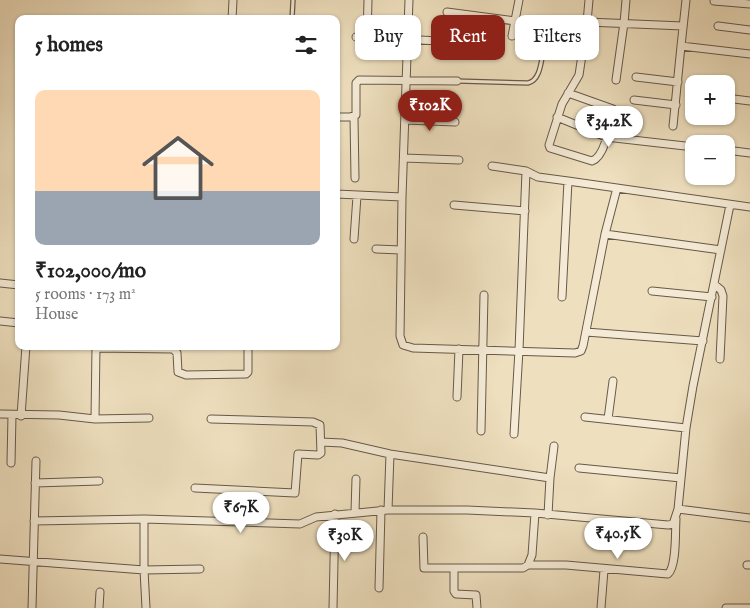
<!DOCTYPE html>
<meta charset="utf-8">
<style>
:root{--surface:#fff;--page:#f2f2f2;--text:#222;--muted:#767676;--accent:#8f2418}
body{margin:0;font-family:"IM FELL English",serif;background:var(--page);color:var(--text);height:100vh;display:flex;flex-direction:column;font-size:19px;white-space:nowrap}
*{box-sizing:border-box;margin:0}
p{font-size:16px;color:var(--muted)}
.icon{flex:none;width:28px;height:28px;fill:none;stroke:currentColor;stroke-width:2;stroke-linecap:round;stroke-linejoin:round}
.map{position:relative;flex:1;overflow:hidden}
.drawer{position:absolute;left:15px;top:15px;width:325px;height:335px;display:flex;flex-direction:column;background:var(--surface);border-radius:10px;box-shadow:0 1px 4px #0004}
.drawer>*{flex:none}
.hud{position:absolute;left:355px;top:15px;width:320px;height:45px;display:flex;gap:10px}
.buttons{position:absolute;left:685px;top:75px;display:grid;gap:10px}
.buttons a{display:grid;place-items:center;width:50px;height:50px;border-radius:10px;background:var(--surface);box-shadow:0 1px 4px #0004;font-size:25px}
.price{position:absolute;translate:-50% -42px;padding:0 11px;border-radius:18px;background:#fff;color:#222;font-size:16px;line-height:32px;filter:drop-shadow(0 1px 2px #0008)}
.price::after{content:'';position:absolute;left:50%;top:30px;width:15px;height:11px;margin-left:-8px;background:inherit;clip-path:polygon(0 0,100% 0,50% 100%)}
.price.selected{background:var(--accent);color:#fff}
ul{padding:0;list-style:none}
li{display:grid;align-content:center;gap:10px;height:265px;padding:0 20px}
li span{display:grid;place-items:center;height:155px;border-radius:10px;color:#555}
li>.icon{margin-inline-start:auto}
span .icon{width:90px;height:90px;fill:#fffc;stroke-width:1}
li b{font-size:21px}
h2{display:flex;justify-content:space-between;align-items:center;height:60px;padding:0 20px;font-size:21px}
.chip{padding:0 18px;border-radius:10px;background:var(--surface);box-shadow:0 1px 4px #0004;font-size:18px;line-height:45px}
.chip.selected{background:var(--accent);color:#fff}
.map>svg:first-child{display:block}
</style>
<div class="map">
<svg width="750" height="608" viewBox="0 0 750 608">
<rect width="100%" height="100%" fill="#eedfbe"/>
<filter id="stains"><feTurbulence type="fractalNoise" baseFrequency=".004" numOctaves="4"/><feColorMatrix values="0 0 0 0 .2 0 0 0 0 .09 0 0 0 0 .02 0 0 0 .5 -.17"/></filter>
<radialGradient id="worn" r=".72"><stop offset=".6" stop-color="#630" stop-opacity="0"/><stop offset="1" stop-color="#630" stop-opacity=".3"/></radialGradient>
<g fill="none" stroke-linecap="round" stroke-linejoin="round">
<defs>
<path id="service" d="M292,19L293,0
M457,81L528,83C541,80 541,60 544,48"/>
<path id="minor" d="M409,0L402,197L400,336L403,345L413,348L575,353L581,351L583,346L605,234L617,188
M589,0L587,22L683,26
M686,0L681,46L750,54
M714,1L750,4
M447,12L515,21
M232,19L233,0
M718,26L750,30
M512,36L519,0
M356,37L462,42
M367,37L368,0
M636,77L678,82
M616,80L624,23L626,0
M568,93L613,109C610,122 606,156 592,161L550,148L549,145L562,104L579,75L587,22
M726,98L750,101
M634,100L676,105
M336,117H350L356,115V83L359,80L457,81
M354,117L355,178
M557,117L606,137L694,147
M406,120L455,122
M673,126L681,46
M726,150L750,153
M404,158L459,160
M492,166L526,171
M568,181L750,207
M336,194L402,197
M454,205L525,211
M605,234L721,250
M354,239L357,196
M376,249L401,250
M0,283L19,285
M715,285L721,290L723,296L720,359
M652,291L712,297
M0,321L19,323
M586,332L703,341
M96,348L173,349L177,353L178,372L186,375L246,374L248,372V346
M457,397L459,349
M0,414L59,415L95,419L149,418
M21,416L26,346
M585,417L686,428
M95,419L96,346
M608,419L613,381
M481,431L484,295
M514,434L519,350L526,171L538,177L568,181L562,297
M321,442L342,443L390,454L550,478L548,515
M390,454L388,510H467L535,513L668,525L673,524L678,509L686,428L693,386L730,205
M11,463L12,415
M579,468L681,478
M550,478L554,446
M35,483L99,481
M195,488L295,493L298,454L318,455L321,453L320,425L313,422L211,419
M678,509L750,518
M355,512L356,479
M144,519V570L200,569
M34,521L144,519L300,524L316,517L388,510
M423,537L424,568H523L528,565L532,555L535,513
M0,559L144,570L146,608
M528,565H566L668,574C677,566 675,532 676,519
M747,565H750
M454,568V591L456,594L476,595L477,608
M379,588L381,510
M32,608L36,461
M99,608L100,592
M333,608L335,514
M601,608L604,570
M726,608H750"/>
</defs>
<!-- service casing -->
<use href="#service" stroke="#675948" stroke-width="5.5"/>
<!-- minor casing -->
<use href="#minor" stroke="#675948" stroke-width="9"/>
<!-- service -->
<use href="#service" stroke="#f4ead5" stroke-width="3"/>
<!-- minor -->
<use href="#minor" stroke="#f4ead5" stroke-width="7"/>
</g>
<rect width="100%" height="100%" filter="url(#stains)"/>
<rect width="100%" height="100%" fill="url(#worn)"/>
</svg>
<div class="buttons">
<a>+</a>
<a>−</a>
</div>
<b class="price selected" style="left:430px;top:132px">₹102K</b>
<b class="price" style="left:609px;top:148px">₹34.2K</b>
<b class="price" style="left:241px;top:534px">₹67K</b>
<b class="price" style="left:618px;top:560px">₹40.5K</b>
<b class="price" style="left:345px;top:562px">₹30K</b>
<div class="hud">
<a class="chip">Buy</a>
<a class="chip selected">Rent</a>
<a class="chip">Filters</a>
</div>
<section class="drawer">
<h2>5 homes<svg class="icon" aria-label="filters" viewBox="0 0 24 24"><path d="M4 7h16M4 17h16"/><circle cx="9" cy="7" r="2"/><circle cx="15" cy="17" r="2"/></svg></h2>
<ul>
<li><span style="background:linear-gradient(#ffd9b3 65%,#9aa5b1 0)"><svg class="icon" aria-label="home" viewBox="0 0 24 24"><path d="M3 11l9-7 9 7M6 9v11h12V9"/></svg></span><div><b>₹102,000/mo</b><p>5 rooms · 173 m²</p><p>House</p></div></li>
</ul>
</section>
</div>
